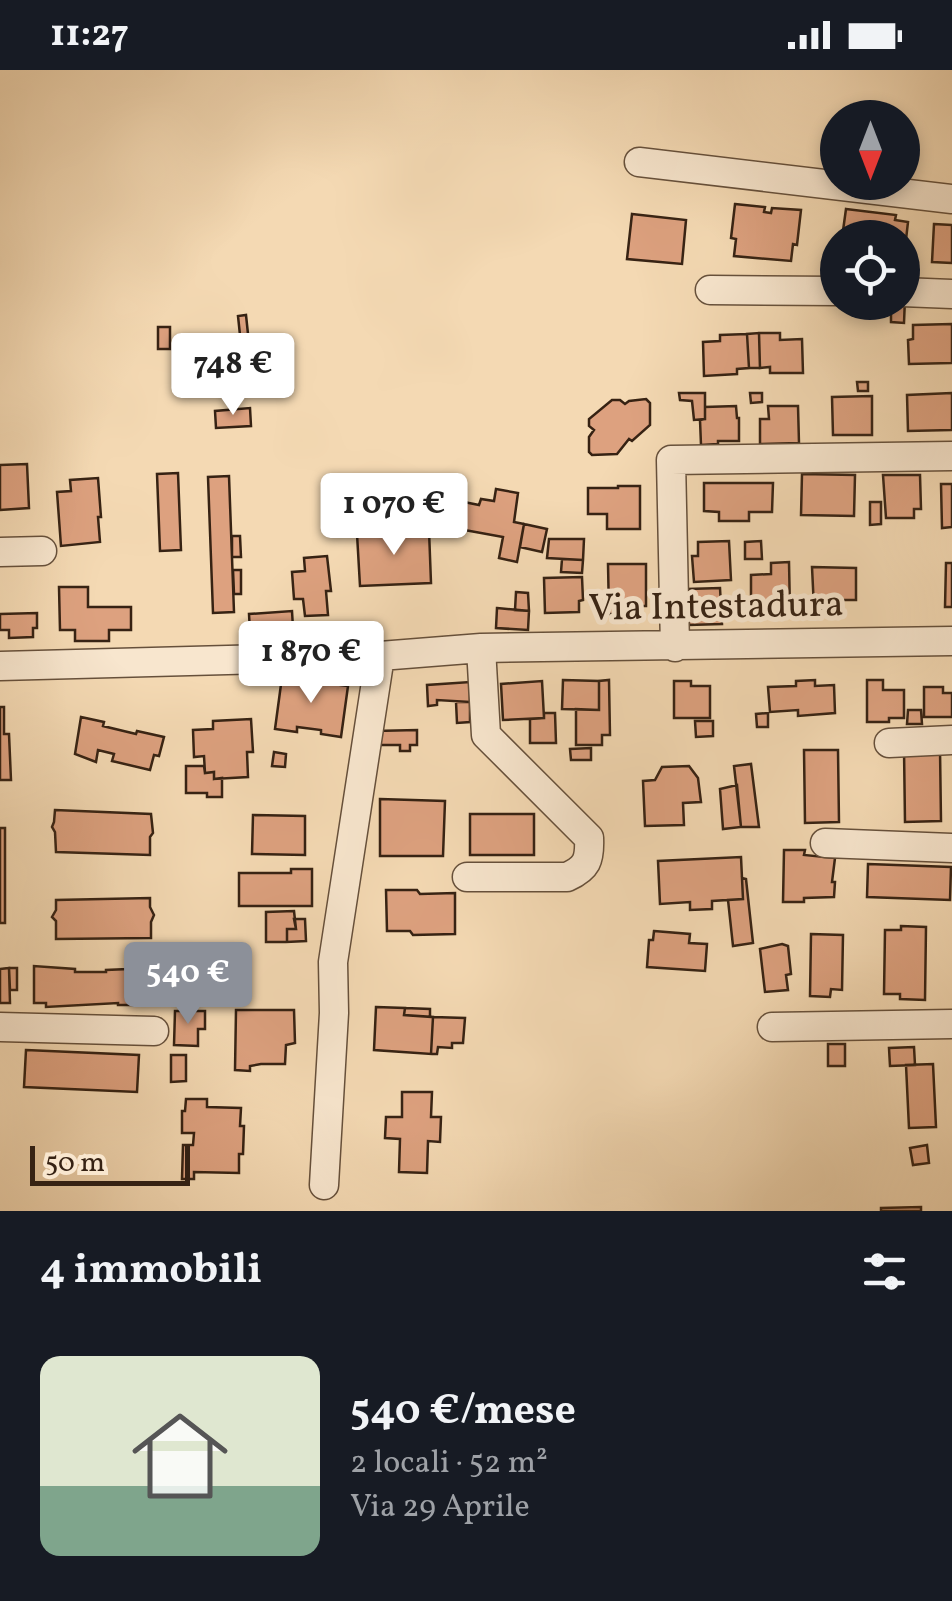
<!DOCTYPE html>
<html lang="it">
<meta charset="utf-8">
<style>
:root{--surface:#171b24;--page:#242831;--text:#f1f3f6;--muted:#9ea1a6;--line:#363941;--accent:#8c9099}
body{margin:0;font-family:Vollkorn,serif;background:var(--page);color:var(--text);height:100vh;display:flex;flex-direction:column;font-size:38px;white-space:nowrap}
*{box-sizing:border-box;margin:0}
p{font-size:32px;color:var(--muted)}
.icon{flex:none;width:55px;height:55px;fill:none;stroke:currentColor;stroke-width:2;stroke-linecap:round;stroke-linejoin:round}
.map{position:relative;height:1141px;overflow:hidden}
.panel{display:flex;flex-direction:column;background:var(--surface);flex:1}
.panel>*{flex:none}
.needle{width:65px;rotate:180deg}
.fabs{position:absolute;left:820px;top:30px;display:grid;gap:20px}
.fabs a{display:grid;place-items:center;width:100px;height:100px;border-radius:50%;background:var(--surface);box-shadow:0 5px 15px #0003;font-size:50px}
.scale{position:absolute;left:30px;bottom:25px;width:160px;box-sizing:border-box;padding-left:10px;border:5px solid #362213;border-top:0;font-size:28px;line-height:35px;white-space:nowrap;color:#362213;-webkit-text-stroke:8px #f8e6ce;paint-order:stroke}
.price{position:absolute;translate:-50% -85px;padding:0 22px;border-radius:10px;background:#fff;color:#222;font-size:32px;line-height:65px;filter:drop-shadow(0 2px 5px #0008)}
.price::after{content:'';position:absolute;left:50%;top:60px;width:30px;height:22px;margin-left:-15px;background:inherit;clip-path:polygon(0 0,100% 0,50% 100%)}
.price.on{background:var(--accent);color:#fff}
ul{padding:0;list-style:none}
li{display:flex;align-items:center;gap:30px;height:250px;padding:0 40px}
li+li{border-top:2px solid var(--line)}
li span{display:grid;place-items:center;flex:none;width:280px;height:200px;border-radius:20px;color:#555}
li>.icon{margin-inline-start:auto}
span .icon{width:120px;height:120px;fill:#fffc;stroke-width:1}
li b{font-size:42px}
h2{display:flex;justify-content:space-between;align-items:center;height:120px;padding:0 40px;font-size:42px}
.status{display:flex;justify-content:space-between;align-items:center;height:70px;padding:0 50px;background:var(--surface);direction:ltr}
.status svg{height:28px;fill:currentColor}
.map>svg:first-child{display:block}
</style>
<div class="status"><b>11:27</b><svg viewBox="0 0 49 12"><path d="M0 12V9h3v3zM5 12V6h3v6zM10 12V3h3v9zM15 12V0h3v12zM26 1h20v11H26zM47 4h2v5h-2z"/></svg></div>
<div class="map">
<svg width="952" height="1141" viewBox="0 0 952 1141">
<rect width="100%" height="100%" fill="#f4d9b3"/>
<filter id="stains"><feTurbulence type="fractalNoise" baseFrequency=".002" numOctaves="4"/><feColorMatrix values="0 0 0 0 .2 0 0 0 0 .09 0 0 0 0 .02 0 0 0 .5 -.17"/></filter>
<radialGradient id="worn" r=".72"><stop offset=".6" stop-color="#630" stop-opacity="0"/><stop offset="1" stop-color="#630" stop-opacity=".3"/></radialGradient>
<!-- building -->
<path fill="#dda17f" stroke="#362213" stroke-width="2.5" d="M735,134L765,137L764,142L771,143L772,138L801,140L797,175L793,174L791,191L734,186L736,169L731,168Z
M846,139L896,145L895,150L908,152L903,196L902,168H842Z
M632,144L686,150L682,194L627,189Z
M934,154L952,155V193L932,192Z
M905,228L904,253L891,252V232H902Z
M246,245L248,264L240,265L238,246Z
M952,254V293L909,294L908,270L913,269V255Z
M158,257H170V279H158Z
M759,263L760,298H749L747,264Z
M759,263H780V270L802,269L803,303H770V297L760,298Z
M747,264L749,298L737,299V304L704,306L703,272L720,271V265Z
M857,312H868V321H858Z
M679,323H705V349L694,350L692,331L680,330Z
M750,323H762V332L751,333Z
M952,323V360L908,361L907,325Z
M872,326V365H833L832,327Z
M646,329L650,333V355L632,371L629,369L617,384L592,385L589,382V367L594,360L589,356V349L612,330H620L625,334L629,331Z
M736,336L737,348H739V371H718V374L701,375L700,350L705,349V337Z
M768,336H798L799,373L760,374V349H769Z
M250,338L251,356L216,358L215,341Z
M27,394L29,438L0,440V395Z
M178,403L181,480L160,481L157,404Z
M802,404L855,405L854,446L801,445Z
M883,405H920L921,439H914V448H886Z
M229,406L234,542L213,543L208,407Z
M98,408L101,447H98L100,472L61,476L57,422L71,421L70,410Z
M704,413H773L772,442H749V451H719V442L704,441Z
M941,414H952V457L942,458Z
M618,416H640V459H607V444H588V418H618Z
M496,419L518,423L514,452L524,454L517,492L499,488L503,467L459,459L464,432L479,435L481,429L494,431Z
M870,432H881V454L870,455Z
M524,454L547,459L542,482L520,477Z
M429,460L431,513L360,516L357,464Z
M232,466H240L241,487H232Z
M549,469H584L583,490L547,488Z
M729,471L731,510L694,512L692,486H698V472Z
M761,471L762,489H745V472Z
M327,486L331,521H326L328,545L305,546L303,529H294L292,502L305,501L304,488Z
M562,489L583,490L582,503L561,502Z
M789,492L790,541H751V505L771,504V493Z
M946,493H952V537H945Z
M608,494H646V536H626V544H609Z
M812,497L856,498V530H830V539L814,538Z
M233,500H241V524H234Z
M582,507L583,530L579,531V542L545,543L544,508Z
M59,517H88V537H131V560H109V571H75V560H60Z
M720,518L722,554L689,555L688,519Z
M516,522L528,523L529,541L515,540Z
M497,538L529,541L528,560L496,558Z
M292,541L293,558L279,559L280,572L266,573L265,561L250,562L249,544Z
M37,543V558H33V567L9,568V560H0V544Z
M282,607L348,616L341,667L321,664V660L297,657V662L275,659Z
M563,610L599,611V640L562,639Z
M609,610L610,665H602V675H576V639L599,640V611Z
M815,610V616L834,615L835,643L798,646V640L770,642L768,617L796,616V611Z
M867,610H883V620H904V648H889V652H867Z
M542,611L544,648L503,650L501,614Z
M674,611H691V616H710V648H674Z
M470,612V632L437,630V635L428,636L427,615Z
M924,617H943V623H952V647H924Z
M456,632H470V652L457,653Z
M0,637H4V664H9L11,710H0Z
M908,640H921L922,654H907Z
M544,643H555L556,673H530V649L544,648Z
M768,643V657H757L756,644Z
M81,647L104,652L103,656L136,664L137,661L164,667L159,686L154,685L150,700L112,691L114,684L98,680L96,692L75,684Z
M251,649L253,682H247L248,707L214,709V702L205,703L204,686L194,687L193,660L213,659V651Z
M695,651H713V666L696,667Z
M417,660V675H410V681H400V675H376L375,661Z
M591,678V690H571L570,679Z
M904,679H940L941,751L905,752Z
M804,680H838L839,752L805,753Z
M274,682L286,684L285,697L272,696Z
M751,694L759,757H741L734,696Z
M186,696H204L205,703L214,702V709L222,708V727H207V723H186Z
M689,696L698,708L701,732L683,733L684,755L645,756L643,711L655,710L662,697Z
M737,715L741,757L723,759L720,719Z
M380,729L445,731L443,786H380Z
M55,740L151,744L153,763L150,767V785L56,782L55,762L52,757L54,752Z
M470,744H534V785H470Z
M253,745L305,746V785L252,784Z
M0,758H5V853H0Z
M784,780H805L804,785L835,788L832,812H835L834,827L804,828V832H783Z
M741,787L743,829L712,831V839L690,840V832L660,834L658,791Z
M868,794L951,797L950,830L867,827Z
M291,799H312V836H239V803H291Z
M742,808L746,809L753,873L733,876L728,830L743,829Z
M386,820H417L420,824L455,823V864L413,865L410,861H387Z
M150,828V837L154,845L151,852V868L56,869V851L52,847L56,840V830Z
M294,841L296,859H287V872H266V842Z
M294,849H305L306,871L287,872V859H296Z
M901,856L926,857L925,930L900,929V924H884L885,860H901Z
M654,861L690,864L689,873L707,874L705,901L647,897L649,870H653Z
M811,864L843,865L842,920L831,919L830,927L810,926Z
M782,874L788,876L791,904L786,905L788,920L765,922L760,879Z
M128,894H147L148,932H136V935H118V933L46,937V933H34V896L75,899V902H106V900L128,899Z
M9,898L10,933H0V899Z
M9,898H17V920H10Z
M376,937L405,938L404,945L433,947L431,984L374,980Z
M405,938L430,939V947L404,945Z
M236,940H294L295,973L286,975L285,994H261L250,996V1001L235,1000Z
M175,941H205V959H198V976L174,975Z
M433,947L465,948L463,973H452V978L438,977L437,984H431Z
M828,974H845V996H828Z
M914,977L915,995L890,996L889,978Z
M26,980L139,985L137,1022L24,1017Z
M171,985H186V1011L171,1012Z
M933,994L936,1057L909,1058L906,995Z
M402,1022H432L431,1047H441L440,1072L428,1071L427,1103L399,1102L400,1069L385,1068L386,1047H402Z
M186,1029H207V1037L241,1038L240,1056H244L243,1084H239V1103L194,1102V1109H182L183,1075H193L194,1063H182V1041H185Z
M927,1075L929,1093L913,1095L910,1078Z
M921,1137V1141H881V1138Z"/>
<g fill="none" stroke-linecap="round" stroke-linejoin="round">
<defs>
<path id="minor" d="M639,92L952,129
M710,220L838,221
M902,222L952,224
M0,482L42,481
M675,577L671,390L952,386
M0,596L380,586L481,578L952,571
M889,673L952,670
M825,773L952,778
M467,807H567C587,798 590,790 589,768L486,665L481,578
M0,957L154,961
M772,957L952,954
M324,1115L334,943L333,892L380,586"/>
</defs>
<!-- minor casing -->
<use href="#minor" stroke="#66503b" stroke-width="31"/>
<!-- minor -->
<use href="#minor" stroke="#f8e6ce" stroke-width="28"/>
</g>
<g text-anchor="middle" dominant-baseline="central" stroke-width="10" stroke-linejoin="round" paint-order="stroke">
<!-- street labels -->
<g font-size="38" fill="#362213" stroke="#f8e6ce">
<text transform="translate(716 538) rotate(-1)">Via Intestadura</text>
</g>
</g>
<rect width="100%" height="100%" filter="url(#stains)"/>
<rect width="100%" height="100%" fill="url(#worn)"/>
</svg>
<div class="fabs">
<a><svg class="needle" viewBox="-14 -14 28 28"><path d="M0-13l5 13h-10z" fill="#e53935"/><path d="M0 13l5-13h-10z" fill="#9ea1a6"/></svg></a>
<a><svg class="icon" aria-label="locate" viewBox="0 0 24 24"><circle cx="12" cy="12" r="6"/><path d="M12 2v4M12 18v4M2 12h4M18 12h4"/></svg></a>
</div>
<div class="scale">50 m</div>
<b class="price" style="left:233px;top:348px">748 €</b>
<b class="price" style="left:394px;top:488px">1 070 €</b>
<b class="price" style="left:311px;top:636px">1 870 €</b>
<b class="price on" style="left:188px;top:957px">540 €</b>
</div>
<section class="panel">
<h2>4 immobili<svg class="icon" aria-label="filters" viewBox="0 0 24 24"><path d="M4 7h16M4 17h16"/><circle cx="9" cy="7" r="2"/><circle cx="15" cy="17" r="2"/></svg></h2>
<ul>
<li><span style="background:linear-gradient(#dfe7d0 65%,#7fa58c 0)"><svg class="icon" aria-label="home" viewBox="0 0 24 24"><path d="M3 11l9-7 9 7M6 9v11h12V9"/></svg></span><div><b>540 €/mese</b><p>2 locali · 52 m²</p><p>Via 29 Aprile</p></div></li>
</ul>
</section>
